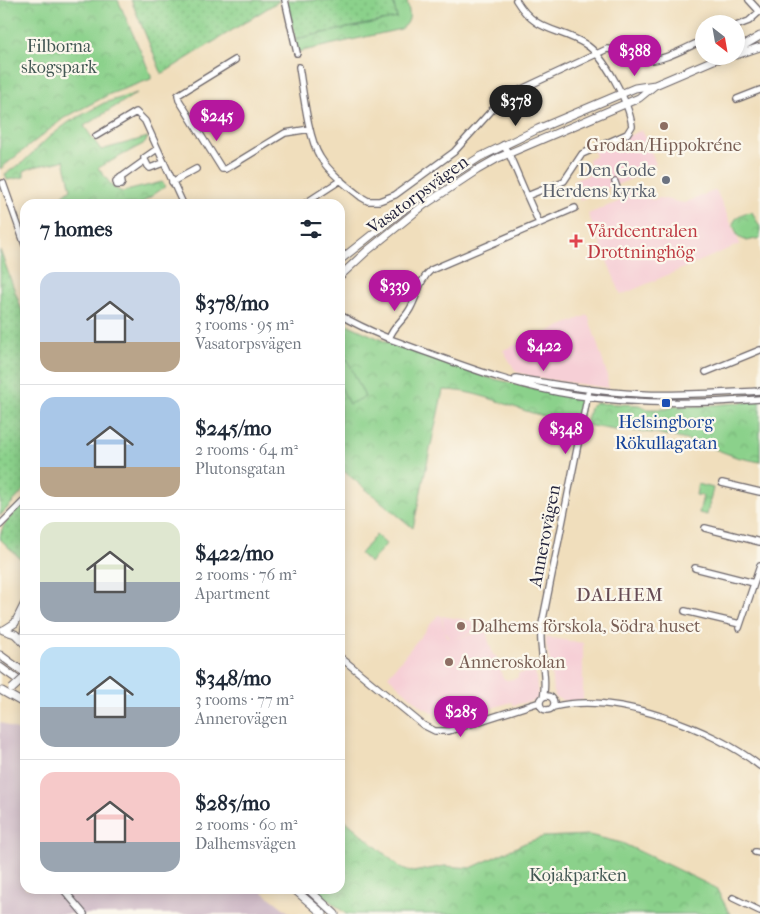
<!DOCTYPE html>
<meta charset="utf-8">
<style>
:root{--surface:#fff;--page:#f2f2f3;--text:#1f2937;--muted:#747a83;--line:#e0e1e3;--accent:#b5179e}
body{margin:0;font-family:"IM FELL French Canon",serif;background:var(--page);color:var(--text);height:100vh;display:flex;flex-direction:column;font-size:19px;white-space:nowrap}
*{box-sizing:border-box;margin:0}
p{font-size:16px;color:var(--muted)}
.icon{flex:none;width:28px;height:28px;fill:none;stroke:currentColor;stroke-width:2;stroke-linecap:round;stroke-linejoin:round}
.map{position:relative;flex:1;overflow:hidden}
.side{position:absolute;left:20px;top:199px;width:325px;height:695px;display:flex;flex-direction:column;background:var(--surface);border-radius:15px;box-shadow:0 2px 12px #0003}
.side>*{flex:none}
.needle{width:32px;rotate:149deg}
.fabs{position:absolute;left:695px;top:15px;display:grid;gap:10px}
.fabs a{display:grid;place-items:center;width:50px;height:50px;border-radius:50%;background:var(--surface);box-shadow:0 2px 12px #0003;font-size:25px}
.price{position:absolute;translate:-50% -42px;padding:0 11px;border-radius:18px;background:var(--accent);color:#fff;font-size:16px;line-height:32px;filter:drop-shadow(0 1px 2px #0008)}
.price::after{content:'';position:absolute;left:50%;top:30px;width:15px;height:11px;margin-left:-8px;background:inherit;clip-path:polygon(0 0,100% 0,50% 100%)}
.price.active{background:#222;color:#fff}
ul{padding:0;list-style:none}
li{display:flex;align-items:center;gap:15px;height:125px;padding:0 20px}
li+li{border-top:1px solid var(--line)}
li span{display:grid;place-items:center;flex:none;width:140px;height:100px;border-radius:15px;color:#555}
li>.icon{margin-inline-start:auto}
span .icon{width:60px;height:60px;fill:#fffc;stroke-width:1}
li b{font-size:21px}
h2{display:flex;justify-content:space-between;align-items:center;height:60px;padding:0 20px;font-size:21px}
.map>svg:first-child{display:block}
</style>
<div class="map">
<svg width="760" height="914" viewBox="0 0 760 914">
<defs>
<pattern id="grass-dots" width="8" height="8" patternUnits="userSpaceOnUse" patternTransform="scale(1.25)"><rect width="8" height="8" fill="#8bd18b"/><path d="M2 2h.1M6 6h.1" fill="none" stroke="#78b379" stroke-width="1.8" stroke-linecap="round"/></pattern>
<pattern id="park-crowns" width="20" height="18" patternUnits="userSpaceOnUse" patternTransform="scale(1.25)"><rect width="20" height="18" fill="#8bd18b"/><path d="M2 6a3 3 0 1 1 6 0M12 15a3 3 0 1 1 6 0" fill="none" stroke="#78b379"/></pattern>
</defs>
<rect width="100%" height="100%" fill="#fbf7ec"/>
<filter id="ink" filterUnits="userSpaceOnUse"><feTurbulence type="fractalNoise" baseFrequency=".02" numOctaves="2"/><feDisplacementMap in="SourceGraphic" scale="10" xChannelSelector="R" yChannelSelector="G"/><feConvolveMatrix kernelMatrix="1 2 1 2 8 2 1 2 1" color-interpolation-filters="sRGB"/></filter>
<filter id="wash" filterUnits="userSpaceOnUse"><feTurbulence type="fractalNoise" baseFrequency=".0096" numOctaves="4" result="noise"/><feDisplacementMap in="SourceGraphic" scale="20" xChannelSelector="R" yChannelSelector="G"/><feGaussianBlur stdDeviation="1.12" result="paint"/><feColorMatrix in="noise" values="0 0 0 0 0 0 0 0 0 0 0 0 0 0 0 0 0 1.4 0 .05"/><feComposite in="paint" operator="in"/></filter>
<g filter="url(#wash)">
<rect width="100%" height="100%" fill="#f0debc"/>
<!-- built -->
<path fill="#f6cfd6" d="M642,130L656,164L642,170L643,174L580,200L573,181L593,173L588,159L595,156L593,151Z
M640,184L649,198L652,200L660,198L684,203L716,190L740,244L621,295L588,214L620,201L619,194Z
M588,315L607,374L608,388L537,378L516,372L503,350Z
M438,615L441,616L444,630L448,637L450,638L444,630L442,616L478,622L480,631L452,639L481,632L480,624L484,625L493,655L496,656L503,678L506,680L518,678V674L535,670L538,696L537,700L513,705L512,702L461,717H442L422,707L388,676Z
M546,637L583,643V700L565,701L555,697L553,691L550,662L546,646Z"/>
<!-- industrial -->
<path fill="#d1bdc9" d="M0,722L25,734V889H259L291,914H0Z"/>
<!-- grass -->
<path fill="url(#grass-dots)" stroke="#567a63" d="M131,0H278L279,1L162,74Z
M287,0H393L397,18L295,39Z
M0,250L25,319V489L0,516Z
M25,502V563L0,539C0,524 15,513 25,502Z"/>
<!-- park -->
<path fill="url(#park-crowns)" stroke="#567a63" d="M0,0H118L151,75V79L110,94L64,118L0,169Z
M393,0H407C409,13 413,21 401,29L298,52L295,39L397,18Z
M137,93L84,126L101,150L148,137L145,143L98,168L114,188L122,192L162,182L166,186L140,204H94L93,202L58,204L63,200L62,196L71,189L64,160C51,165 37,164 24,171V177L7,180L5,174L22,163L48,138L69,122L104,103Z
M752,212L760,227V238L747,241L738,237L733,224C737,215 742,213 752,212Z
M340,321L393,345L486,377L579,399C585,407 581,415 580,424C562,420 544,417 526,411C498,402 473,390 443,390L413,528L340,468Z
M760,401V462L736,457L699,443L657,433L615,430L586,425L590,408L595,403L640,405L648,409H666L676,406H701Z
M698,484L713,488L707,515L699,513L703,496L696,495Z
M340,816L400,867L413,872L445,866L471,868L525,843L543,837L589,835L622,843L716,888L730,914H346L315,889H340Z"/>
<!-- pitch -->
<path fill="#8bd18b" stroke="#567a63" d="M347,359L365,397L349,404L340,385V362Z
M376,535L386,544L370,563L360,554Z"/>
</g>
<g filter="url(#ink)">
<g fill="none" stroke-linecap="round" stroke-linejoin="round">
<defs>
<path id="minor" d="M285,0L297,53
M749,0L760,12
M736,26L749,21L759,12
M235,60L178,95L179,100L222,169H226L285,133L310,129
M299,67C303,90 308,138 320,157C329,172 347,186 361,197L368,201H379L395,195L454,152L492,110L509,95L607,49C623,50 631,57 645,60C661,63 689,46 704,40
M737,99L760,90
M96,136L136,112L145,121L183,204
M503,145L509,154L527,196L564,181L582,154L627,134L632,126C629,103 605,56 585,44C557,27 536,33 516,0
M157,149L144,158L148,166L150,168L163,163
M121,177L122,183L121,185H117L116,181L144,161
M172,182L196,169
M615,182L618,191
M3,183L25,245
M527,196L539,223
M304,204L341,180
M340,315C369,332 400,343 431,354C477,371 525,388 574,395C636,405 698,404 760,399
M389,339C393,326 404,320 410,309C418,295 419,280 431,270L575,208
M706,372L760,350
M516,378C557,385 599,392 641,394C681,396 720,393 760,391
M722,483L760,492
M0,525L25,500
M705,528L760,542
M695,568L754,583
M685,611L740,624
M739,628L760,566
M340,657L423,725L435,731H449L540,702
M540 703a7 7 0 1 1 14 0a7 7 0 1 1-14 0Z
M543,697C548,680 539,649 541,629L589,389
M553,707C614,691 712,728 760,766
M755,852L760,853
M63,889L84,914
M733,898L760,911"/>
<path id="major" d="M736,50L760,36
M736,55L760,47
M718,59L731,56
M340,260L427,191L480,157L538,129L609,99L635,88L655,85L723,56
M340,276L367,251L424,205L477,170L498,158L639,98L655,85
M3,630L15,634L25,644
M4,630L15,623L25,603
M23,641L25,627
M0,655L25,673
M0,667L25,685
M2,691L25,704
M294,889L323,914
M308,889L335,914"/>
</defs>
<!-- minor casing -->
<use href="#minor" stroke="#6a6468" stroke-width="8"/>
<!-- major casing -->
<use href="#major" stroke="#6a6468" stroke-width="9"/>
<!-- minor -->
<use href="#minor" stroke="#fff" stroke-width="5.5"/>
<!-- major -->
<use href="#major" stroke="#fff" stroke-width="7"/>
<defs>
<path id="major-bridge" d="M12,689L25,677"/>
</defs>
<!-- major-bridge casing -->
<use href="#major-bridge" stroke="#6a6468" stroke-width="9" stroke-linecap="butt"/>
<!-- major-bridge -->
<use href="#major-bridge" stroke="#fff" stroke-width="7"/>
</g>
</g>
<!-- markers -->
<g fill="#8d6e63" stroke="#fbf7ec" stroke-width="2">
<circle cx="664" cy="126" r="5"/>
<circle cx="461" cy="626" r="5"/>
<circle cx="449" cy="662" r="5"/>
</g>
<circle fill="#6b7280" stroke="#fbf7ec" stroke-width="2" cx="666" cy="180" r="5"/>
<path fill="#e0444e" stroke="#fbf7ec" stroke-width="2" d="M573.5 233.5h5v5h5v5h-5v5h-5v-5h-5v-5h5z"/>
<rect fill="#1a4fb4" stroke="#fbf7ec" stroke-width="2" x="661" y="398" width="10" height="10" rx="2.5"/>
<g text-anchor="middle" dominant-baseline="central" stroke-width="4.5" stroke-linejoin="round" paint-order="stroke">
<!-- park labels -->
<g font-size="18" fill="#425753" stroke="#fbf7ec">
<text x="59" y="46">Filborna<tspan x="59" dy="21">skogspark</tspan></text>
<text x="578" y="875">Kojakparken</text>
</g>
<!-- education labels -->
<g font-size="18" fill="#785e54" stroke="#fbf7ec" text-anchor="start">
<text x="664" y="145" text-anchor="middle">Grodan/Hippokréne</text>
<text x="471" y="626">Dalhems förskola, Södra huset</text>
<text x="459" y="662">Anneroskolan</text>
</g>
<!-- worship labels -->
<g font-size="18" fill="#5b616d" stroke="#fbf7ec" text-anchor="end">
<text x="656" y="170">Den Gode<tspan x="656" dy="21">Herdens kyrka</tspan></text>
</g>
<!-- street labels -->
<g font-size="18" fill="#22223b" stroke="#fbf7ec">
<text transform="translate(418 195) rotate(-36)">Vasatorpsvägen</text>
<text transform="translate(545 536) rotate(-79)">Annerovägen</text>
</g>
<!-- health labels -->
<g font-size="18" fill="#be3a42" stroke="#fbf7ec" text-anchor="start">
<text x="587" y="231">Vårdcentralen<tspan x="587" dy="21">Drottninghög</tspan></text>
</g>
<!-- transit labels -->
<g font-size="18" fill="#164399" stroke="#fbf7ec">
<text x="666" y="422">Helsingborg<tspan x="666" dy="21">Rökullagatan</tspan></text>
</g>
<!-- neighbourhood labels -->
<g font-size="19" letter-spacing="1" fill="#664b54" stroke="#fbf7ec">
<text x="620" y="595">DALHEM</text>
</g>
</g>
</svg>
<div class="fabs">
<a><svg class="needle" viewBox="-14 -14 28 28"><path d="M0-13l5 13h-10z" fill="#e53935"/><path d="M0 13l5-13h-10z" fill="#747a83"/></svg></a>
</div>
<b class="price" style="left:635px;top:77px">$388</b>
<b class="price active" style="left:516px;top:127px">$378</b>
<b class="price" style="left:217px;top:142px">$245</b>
<b class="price" style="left:395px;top:312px">$339</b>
<b class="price" style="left:544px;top:372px">$422</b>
<b class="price" style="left:566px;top:455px">$348</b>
<b class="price" style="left:461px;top:738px">$285</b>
<section class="side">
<h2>7 homes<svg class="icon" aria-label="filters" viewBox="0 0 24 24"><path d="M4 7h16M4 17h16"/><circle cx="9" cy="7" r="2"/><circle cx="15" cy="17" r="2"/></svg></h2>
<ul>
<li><span style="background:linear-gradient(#c9d6e8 70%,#b9a48a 0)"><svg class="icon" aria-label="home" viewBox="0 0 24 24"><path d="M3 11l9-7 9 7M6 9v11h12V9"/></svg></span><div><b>$378/mo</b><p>3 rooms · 95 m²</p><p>Vasatorpsvägen</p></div></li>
<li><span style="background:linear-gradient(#a9c7e8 70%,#b9a48a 0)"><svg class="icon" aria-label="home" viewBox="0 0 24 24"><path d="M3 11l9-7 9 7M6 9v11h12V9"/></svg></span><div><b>$245/mo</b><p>2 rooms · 64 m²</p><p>Plutonsgatan</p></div></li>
<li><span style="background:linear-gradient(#dfe7d0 60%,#9aa5b1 0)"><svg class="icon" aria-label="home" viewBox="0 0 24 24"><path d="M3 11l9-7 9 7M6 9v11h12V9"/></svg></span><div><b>$422/mo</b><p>2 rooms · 76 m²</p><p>Apartment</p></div></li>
<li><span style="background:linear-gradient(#bfe0f5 60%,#9aa5b1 0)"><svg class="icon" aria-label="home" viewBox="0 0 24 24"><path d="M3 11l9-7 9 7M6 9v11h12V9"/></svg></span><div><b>$348/mo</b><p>3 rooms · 77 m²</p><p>Annerovägen</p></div></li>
<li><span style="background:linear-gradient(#f6c9c9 70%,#9aa5b1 0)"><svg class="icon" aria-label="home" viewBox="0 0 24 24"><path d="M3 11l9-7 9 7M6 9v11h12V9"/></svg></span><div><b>$285/mo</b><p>2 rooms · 60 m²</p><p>Dalhemsvägen</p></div></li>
</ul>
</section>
</div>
